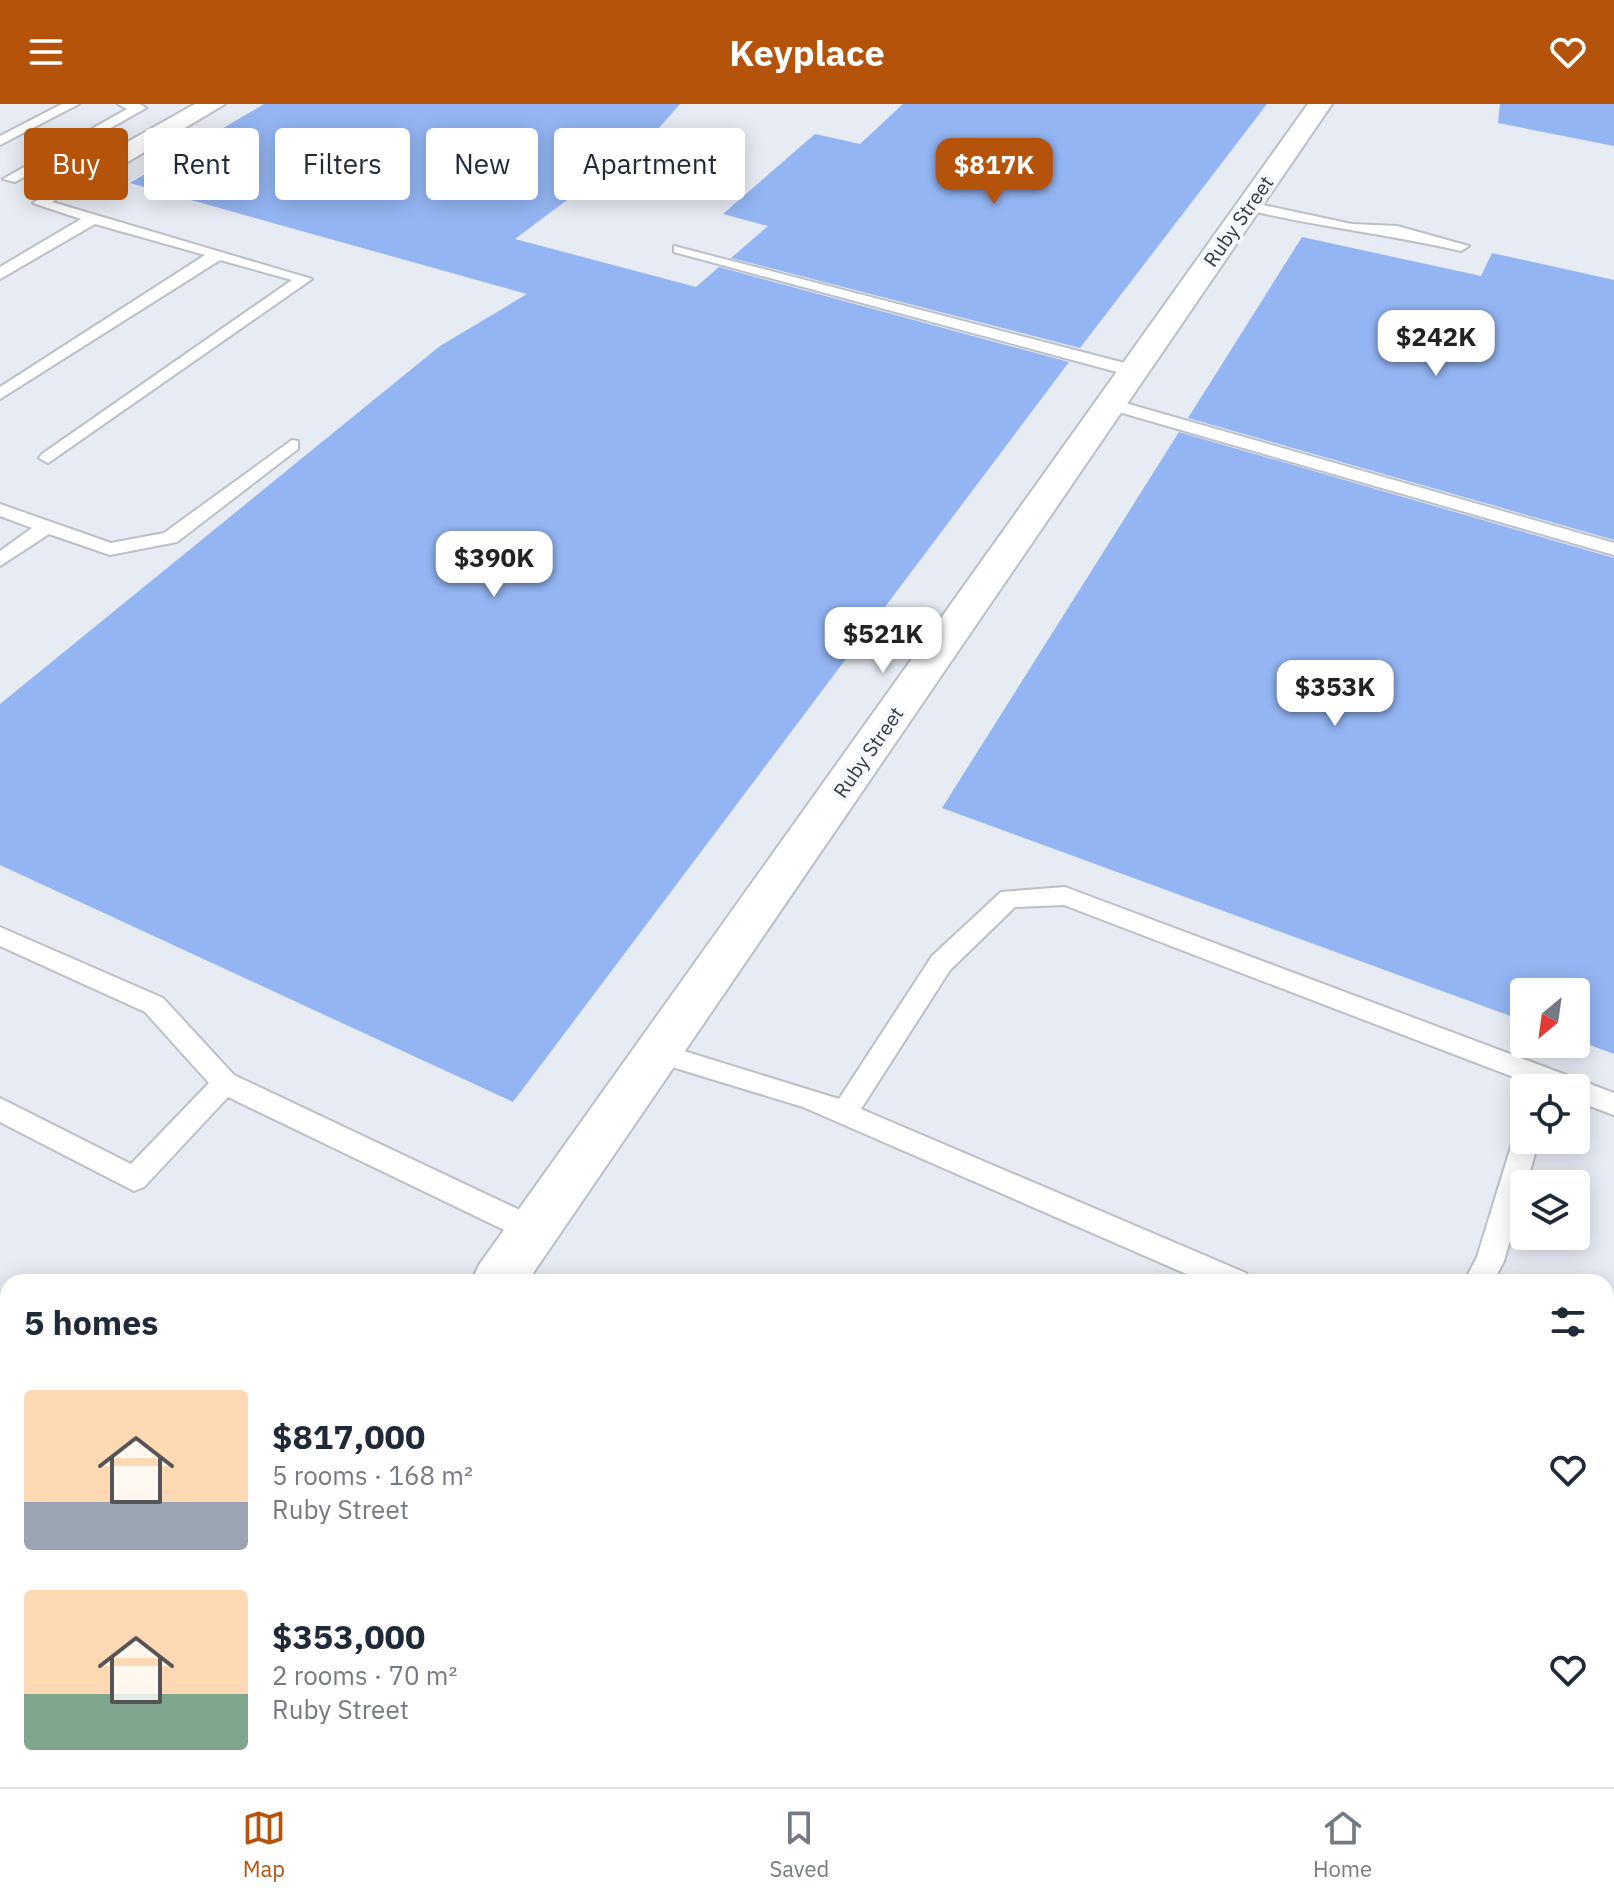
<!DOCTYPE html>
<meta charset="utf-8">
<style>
:root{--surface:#fff;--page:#f2f2f3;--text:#1f2937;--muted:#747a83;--line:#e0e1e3;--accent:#b45309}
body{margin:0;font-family:"IBM Plex Sans",sans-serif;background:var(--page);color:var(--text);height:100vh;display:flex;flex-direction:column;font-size:30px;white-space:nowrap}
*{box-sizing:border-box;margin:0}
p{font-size:26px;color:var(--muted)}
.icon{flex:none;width:44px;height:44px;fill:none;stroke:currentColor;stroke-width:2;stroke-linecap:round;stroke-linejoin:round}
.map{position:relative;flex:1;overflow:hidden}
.sheet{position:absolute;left:0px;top:1170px;width:1614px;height:514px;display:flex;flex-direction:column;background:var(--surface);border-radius:24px 24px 0 0;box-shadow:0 4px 20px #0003}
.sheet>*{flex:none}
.hud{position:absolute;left:24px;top:24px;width:800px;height:72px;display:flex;gap:16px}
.needle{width:52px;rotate:209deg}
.tools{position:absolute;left:1510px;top:874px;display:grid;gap:16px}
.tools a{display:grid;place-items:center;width:80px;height:80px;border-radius:8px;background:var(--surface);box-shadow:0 4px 20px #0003;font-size:40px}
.price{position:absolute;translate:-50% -68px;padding:0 18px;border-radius:16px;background:#fff;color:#222;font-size:26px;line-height:52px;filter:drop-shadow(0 2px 4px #0008)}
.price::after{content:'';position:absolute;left:50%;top:48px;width:24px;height:18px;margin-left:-12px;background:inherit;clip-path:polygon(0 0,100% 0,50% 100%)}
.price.active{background:var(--accent);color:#fff}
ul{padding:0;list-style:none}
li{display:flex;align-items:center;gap:24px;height:200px;padding:0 24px}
li span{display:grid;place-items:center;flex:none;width:224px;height:160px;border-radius:8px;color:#555}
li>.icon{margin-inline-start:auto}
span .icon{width:96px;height:96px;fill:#fffc;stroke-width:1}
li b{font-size:34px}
h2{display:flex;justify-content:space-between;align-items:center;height:96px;padding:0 24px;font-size:34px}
.pill{padding:0 28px;border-radius:8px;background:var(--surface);box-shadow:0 4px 20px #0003;font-size:28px;line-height:72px}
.pill.active{background:var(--accent);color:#fff}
header{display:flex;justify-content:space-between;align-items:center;height:104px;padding:0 24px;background:var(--accent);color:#fff;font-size:36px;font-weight:700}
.tabs{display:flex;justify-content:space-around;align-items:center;height:112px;border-top:2px solid var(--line);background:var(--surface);font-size:22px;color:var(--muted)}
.tabs a{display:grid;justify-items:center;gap:4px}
.tabs .active{color:var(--accent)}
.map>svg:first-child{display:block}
</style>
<header><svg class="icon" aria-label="menu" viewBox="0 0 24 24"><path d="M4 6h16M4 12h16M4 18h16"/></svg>Keyplace<svg class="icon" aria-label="heart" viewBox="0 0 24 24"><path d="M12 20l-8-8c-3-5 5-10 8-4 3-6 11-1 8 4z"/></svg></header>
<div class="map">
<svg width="1614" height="1683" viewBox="0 0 1614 1683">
<rect width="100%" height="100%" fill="#e7ebf3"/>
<!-- building -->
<path fill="#93b5f3" d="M264,0H680L651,33L515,135L696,183L719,163L1069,258L513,998L0,761V600L440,242L527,190L130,79Z
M903,0H1267L1080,244L731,154L768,122L723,110L815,30L860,40Z
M1500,0H1614V42L1498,19Z
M1302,133L1481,172L1492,149L1614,176V436L1188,314Z
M1179,328L1614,454V950L1576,936V888H1524V917L942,704Z"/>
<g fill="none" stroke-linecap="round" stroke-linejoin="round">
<defs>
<path id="service" d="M62,0H79L0,41V32Z
M118,0H140L146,4L15,78L3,75L127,5Z
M60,83L67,87L52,98L312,175L48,359L39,354L42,350L292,176L220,156L0,295V283L205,151L95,120L0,175V163L81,115L33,99Z
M1249,98L1352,120L1397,122L1469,142L1461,147C1389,130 1316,123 1244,105L1242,102Z
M674,142L1140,263L1142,267L1134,272L1128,271L674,148Z
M1111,295L1614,439V451L1105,304L1102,300Z
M292,336L298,337V345L177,438L110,451L49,430L0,462V447L32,424L0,412V400L111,439L164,429Z
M1065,783L1614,989V1011L1576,997V984H1542L1064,801L1015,803L950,866L861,1005L1246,1169L1250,1178H1205L803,1003L649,956L645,949L649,942L658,939L839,995L932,852L1001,788Z
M0,823L163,894L234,971L543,1117L547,1126L543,1135L533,1138L523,1135L228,993L144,1083L134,1087L0,1018V994L131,1060L209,979L145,908L0,842Z
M1524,1025V1036H1539L1504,1157L1493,1178H1464L1477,1153L1513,1036L1517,1028Z
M0,1211L8,1214V1241L0,1238Z
M0,1395L8,1399V1432L0,1428Z"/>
<path id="minor" d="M195,0H225L69,93H51L47,87L51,81Z
M1308,0H1332L527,1178H471L479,1161Z
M0,1591L8,1594V1659L0,1656Z
M45,1676H178L175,1683H48Z"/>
</defs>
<!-- service casing -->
<use href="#service" stroke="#bbbfc6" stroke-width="4"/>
<!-- minor casing -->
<use href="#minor" stroke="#bbbfc6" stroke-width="4"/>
<!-- service -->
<use href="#service" fill="#fff" fill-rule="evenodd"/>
<!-- minor -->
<use href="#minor" fill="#fff" fill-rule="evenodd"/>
<!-- rail -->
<path stroke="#515457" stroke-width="8" stroke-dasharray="20 10" stroke-linecap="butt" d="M0,1354L8,1359
M523,1676L534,1683"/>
</g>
<g text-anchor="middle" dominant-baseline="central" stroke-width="8" stroke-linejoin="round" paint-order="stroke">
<!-- street labels -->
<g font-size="20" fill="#36383b" stroke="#f5f8fe">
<text transform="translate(1238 117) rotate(-55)">Ruby Street</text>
<text transform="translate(868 648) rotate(-55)">Ruby Street</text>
</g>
</g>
</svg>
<div class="tools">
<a><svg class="needle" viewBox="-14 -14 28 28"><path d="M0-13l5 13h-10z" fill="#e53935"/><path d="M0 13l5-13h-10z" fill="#747a83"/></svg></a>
<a><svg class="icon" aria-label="locate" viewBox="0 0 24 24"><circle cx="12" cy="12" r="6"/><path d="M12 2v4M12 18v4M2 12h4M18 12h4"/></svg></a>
<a><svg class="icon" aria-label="layers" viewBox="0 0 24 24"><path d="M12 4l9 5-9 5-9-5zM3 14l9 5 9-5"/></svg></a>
</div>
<b class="price active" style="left:994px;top:102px">$817K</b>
<b class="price" style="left:1436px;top:274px">$242K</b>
<b class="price" style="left:494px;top:495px">$390K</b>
<b class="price" style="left:883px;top:571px">$521K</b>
<b class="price" style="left:1335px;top:624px">$353K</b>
<div class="hud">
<a class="pill active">Buy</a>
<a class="pill">Rent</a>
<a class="pill">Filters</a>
<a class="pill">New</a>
<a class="pill">Apartment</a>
</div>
<section class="sheet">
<h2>5 homes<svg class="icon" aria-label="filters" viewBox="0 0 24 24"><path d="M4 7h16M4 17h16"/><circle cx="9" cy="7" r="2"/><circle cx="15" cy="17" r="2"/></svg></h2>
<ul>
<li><span style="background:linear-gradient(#ffd9b3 70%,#9aa5b1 0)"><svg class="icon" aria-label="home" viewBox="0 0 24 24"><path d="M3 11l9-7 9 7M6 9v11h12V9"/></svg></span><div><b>$817,000</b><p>5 rooms · 168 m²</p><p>Ruby Street</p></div><svg class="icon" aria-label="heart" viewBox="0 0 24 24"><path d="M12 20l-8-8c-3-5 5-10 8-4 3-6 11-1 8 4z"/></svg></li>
<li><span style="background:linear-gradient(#ffd9b3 65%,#7fa58c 0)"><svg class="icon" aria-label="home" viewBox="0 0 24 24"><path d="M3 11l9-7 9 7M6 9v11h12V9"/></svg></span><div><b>$353,000</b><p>2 rooms · 70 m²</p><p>Ruby Street</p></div><svg class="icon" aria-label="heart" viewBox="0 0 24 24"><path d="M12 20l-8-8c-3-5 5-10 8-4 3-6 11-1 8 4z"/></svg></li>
</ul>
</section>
</div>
<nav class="tabs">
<a class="active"><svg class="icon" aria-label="map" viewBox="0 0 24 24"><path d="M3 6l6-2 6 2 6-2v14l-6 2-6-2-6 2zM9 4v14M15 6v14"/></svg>Map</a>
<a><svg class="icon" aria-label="saved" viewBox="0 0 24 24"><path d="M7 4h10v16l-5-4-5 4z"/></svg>Saved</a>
<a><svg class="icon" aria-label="home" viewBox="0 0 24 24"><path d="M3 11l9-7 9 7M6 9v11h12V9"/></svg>Home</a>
</nav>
